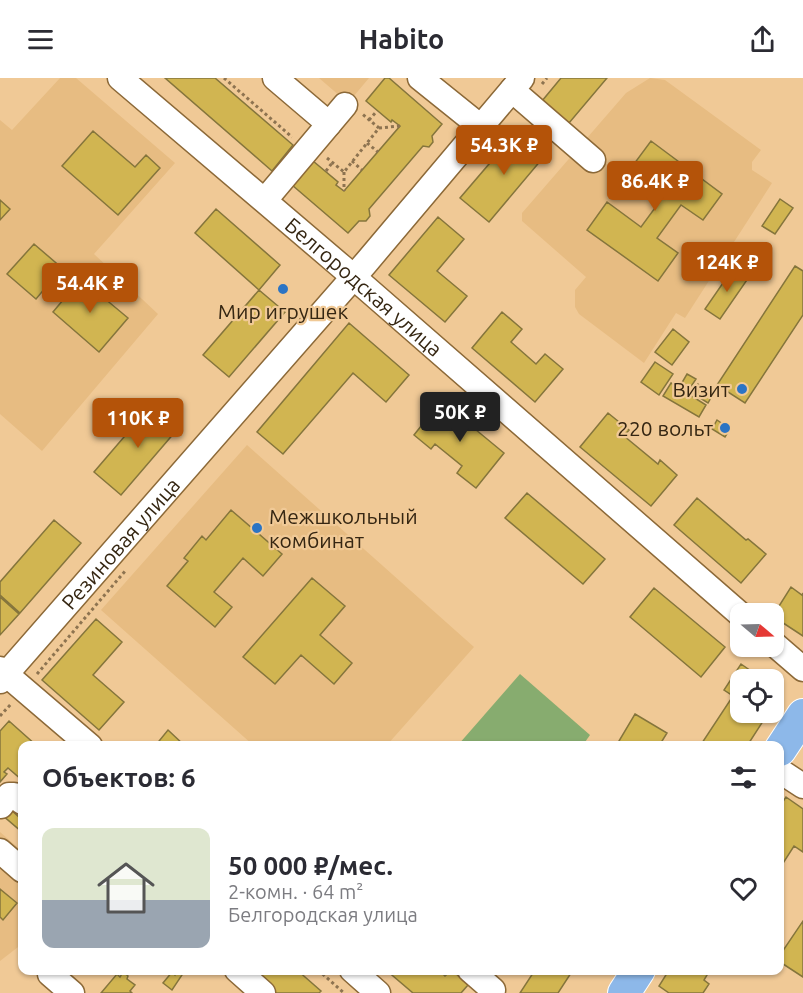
<!DOCTYPE html>
<html lang="ru">
<meta charset="utf-8">
<style>
:root{--surface:#fff;--page:#f2f2f3;--text:#2b2b33;--muted:#7c7c81;--accent:#b45309}
body{margin:0;font-family:Ubuntu,sans-serif;background:var(--page);color:var(--text);height:100vh;display:flex;flex-direction:column;font-size:22px;white-space:nowrap}
*{box-sizing:border-box;margin:0}
p{font-size:20px;color:var(--muted)}
.icon{flex:none;width:33px;height:33px;fill:none;stroke:currentColor;stroke-width:2;stroke-linecap:round;stroke-linejoin:round}
.map{position:relative;flex:1;overflow:hidden}
.details{position:absolute;left:18px;top:663px;width:766px;height:234px;display:flex;flex-direction:column;background:var(--surface);border-radius:12px;box-shadow:0 2px 4px #0004}
.details>*{flex:none}
.needle{width:39px;rotate:109deg}
.controls{position:absolute;left:730px;top:525px;display:grid;gap:12px}
.controls a{display:grid;place-items:center;width:54px;height:54px;border-radius:12px;background:var(--surface);box-shadow:0 2px 4px #0004;font-size:30px}
.price{position:absolute;translate:-50% -51px;padding:0 14px;border-radius:6px;background:var(--accent);color:#fff;font-size:20px;line-height:39px;filter:drop-shadow(0 2px 3px #0008)}
.price::after{content:'';position:absolute;left:50%;top:36px;width:18px;height:14px;margin-left:-9px;background:inherit;clip-path:polygon(0 0,100% 0,50% 100%)}
.price.on{background:#222;color:#fff}
ul{padding:0;list-style:none}
li{display:flex;align-items:center;gap:18px;height:150px;padding:0 24px}
li span{display:grid;place-items:center;flex:none;width:168px;height:120px;border-radius:12px;color:#555}
li>.icon{margin-inline-start:auto}
span .icon{width:72px;height:72px;fill:#fffc;stroke-width:1}
li b{font-size:26px}
h2{display:flex;justify-content:space-between;align-items:center;height:72px;padding:0 24px;font-size:26px}
header{display:flex;justify-content:space-between;align-items:center;height:78px;padding:0 24px;background:var(--surface);font-size:27px;font-weight:700}
.map>svg:first-child{display:block}
</style>
<header><svg class="icon" aria-label="menu" viewBox="0 0 24 24"><path d="M4 6h16M4 12h16M4 18h16"/></svg>Habito<svg class="icon" aria-label="share" viewBox="0 0 24 24"><path d="M12 15V3M7 8l5-5 5 5M5 13v7h14v-7"/></svg></header>
<div class="map">
<svg width="803" height="915" viewBox="0 0 803 915">
<rect width="100%" height="100%" fill="#f0c996"/>
<!-- built -->
<path fill="#e7bc82" d="M60,0H76L175,85L94,176L158,236L42,373L0,336V42L12,52Z
M319,0H369L348,25Z
M650,0L665,2L761,72L752,84V92L772,105L685,240L676,235L644,285L579,236L575,229V212L586,199L522,143V135L626,15Z
M247,367L474,569L387,667H253L101,532Z
M0,754L22,773V866L0,883Z"/>
<!-- green -->
<path fill="#87ac6f" d="M520,596L590,657L583,667H458Z"/>
<!-- building -->
<path fill="#d1b551" stroke="#85753c" stroke-width="1.5" d="M165,0H215L293,67L272,93Z
M385,0H389L442,46L432,58L433,64L429,69L423,68L369,131L370,138L366,143H359L348,155L292,107L313,83L338,104L336,107L344,113L400,48L392,42L391,44L366,23Z
M561,0H607L569,45L542,23Z
M519,51L547,75L489,144L460,120Z
M93,53L135,89L146,77L160,90L118,137L62,88Z
M651,63L722,116L703,142L681,127L657,160L678,175L658,203L587,152L607,124L641,149L666,115L631,90Z
M780,121L793,130L775,156L762,148Z
M0,122L10,131L0,142Z
M216,131L280,187L259,212L195,155Z
M438,139L464,161L437,193L467,218L445,244L389,197Z
M34,166L62,190L36,221L7,196Z
M795,188L803,193V237L745,325L717,307Z
M734,189L749,199L720,241L705,231Z
M84,197L101,211L98,215L128,240L99,274L53,234Z
M259,212L285,234L229,299L203,277Z
M502,234L522,251L511,264L536,286L545,276L563,291L535,324L472,270Z
M349,245L409,297L386,324L353,295L283,376L257,354Z
M673,251L689,264L672,287L655,274Z
M655,284L673,296L659,317L641,304Z
M687,296L696,301L688,313L680,308Z
M671,305L706,327L699,339L663,318Z
M698,306L713,316L708,325L692,315Z
M441,323L504,375L476,410L457,395L462,388L435,366L431,371L414,357Z
M154,324L181,347L121,417L94,394Z
M608,335L629,352L624,358L658,386L660,382L677,397L651,428L580,369Z
M717,342L730,351L725,359L712,351Z
M527,415L605,481L583,506L505,440Z
M697,420L746,462L748,461L766,476L741,505L674,447Z
M231,432L282,476L263,498L243,480L214,514L232,529L215,549L167,508L188,483L184,480L202,458L206,462Z
M54,442L81,465L20,535L0,517V504Z
M312,500L345,528L320,557L352,585L334,606L301,577L275,606L243,579Z
M791,509L802,517L803,515V558L774,539V536Z
M654,510L725,569L701,599L630,539Z
M0,519L19,536L0,557Z
M96,541L122,564L93,597L124,624L99,652L42,602Z
M741,586L764,602H741V634H769L747,668H700L733,618L724,612Z
M635,636L667,655L659,668H616Z
M9,643L37,668H22V702L8,690L4,694L7,696L0,704V653Z
M168,652L185,668H155Z
M786,719L803,731V774L794,768L780,790V728Z
M7,728L22,742V754L1,736Z
M0,811L17,825L3,842L0,839Z
M803,843V899L780,884V877Z
M178,892L184,894L172,912L163,905L172,894L175,897Z
M249,892H297L321,913L319,915H276Z
M386,892H439L445,898L452,892L468,907L461,915H413Z
M535,892H573L558,915H520Z
M669,892H710L704,902L709,906L703,915H669L659,908Z
M123,894L128,898L127,901L135,907L130,913L132,915H101L117,896L120,899Z"/>
<g fill="none" stroke-linecap="round" stroke-linejoin="round">
<defs>
<g id="minor">
<path id="s1" d="M120,0L342,189L741,537"/>
<path d="M275,0L329,46L345,27"/>
<path d="M420,0L481,49"/>
<path d="M512,12L593,82"/>
<path d="M265,122L329,46"/>
<path d="M774,566L803,591"/>
<path d="M0,591L90,668"/>
<path id="s2" d="M0,603L365,186L522,0"/>
<path d="M780,693L803,708"/>
<path d="M1,728L9,717H14L22,724"/>
<path d="M0,773L22,792"/>
<path d="M237,892L263,915"/>
<path d="M352,892L378,915"/>
<path d="M470,892L493,912"/>
<path d="M50,896L72,915"/>
</g>
<path id="major" d="M780,672L803,637
M624,915L639,892"/>
</defs>
<!-- minor casing -->
<use href="#minor" stroke="#8c6938" stroke-width="27"/>
<!-- major casing -->
<use href="#major" stroke="#fff" stroke-width="34"/>
<!-- path -->
<path stroke="#8d7350" stroke-width="3" stroke-dasharray="3 3" stroke-linecap="butt" d="M224,0L292,59
M542,6L547,0
M369,42L377,33
M379,50L400,48
M367,65L378,74
M327,80L344,94L379,50L361,35
M352,83L362,92
M326,93L332,85
M344,94V113
M37,596L126,492
M0,638L11,626
M318,892L344,915"/>
<!-- minor -->
<use href="#minor" stroke="#fff" stroke-width="24"/>
<!-- major -->
<use href="#major" stroke="#8db8e9" stroke-width="32"/>
</g>
<!-- markers -->
<g fill="#2b74c4" stroke="#f0c996" stroke-width="2">
<circle cx="283" cy="211" r="6"/>
<circle cx="742" cy="311" r="6"/>
<circle cx="725" cy="350" r="6"/>
<circle cx="257" cy="450" r="6"/>
</g>
<g text-anchor="middle" dominant-baseline="central" stroke-width="4.5" stroke-linejoin="round" paint-order="stroke">
<!-- street labels -->
<g font-size="21" fill="#352612" stroke="#f0c996">
<text stroke="none"><textPath href="#s1" startOffset="321">Белгородская улица</textPath></text>
<text stroke="none"><textPath href="#s2" startOffset="183">Резиновая улица</textPath></text>
</g>
<!-- poi labels -->
<g font-size="21" fill="#352612" stroke="#f0c996" text-anchor="end">
<text x="283" y="233" text-anchor="middle">Мир игрушек</text>
<text x="730" y="311">Визит</text>
<text x="713" y="350">220 вольт</text>
<text x="269" y="438" text-anchor="start">Межшкольный<tspan x="269" dy="24">комбинат</tspan></text>
</g>
</g>
</svg>
<div class="controls">
<a><svg class="needle" viewBox="-14 -14 28 28"><path d="M0-13l5 13h-10z" fill="#e53935"/><path d="M0 13l5-13h-10z" fill="#7c7c81"/></svg></a>
<a><svg class="icon" aria-label="locate" viewBox="0 0 24 24"><circle cx="12" cy="12" r="6"/><path d="M12 2v4M12 18v4M2 12h4M18 12h4"/></svg></a>
</div>
<b class="price" style="left:504px;top:98px">54.3K ₽</b>
<b class="price" style="left:655px;top:134px">86.4K ₽</b>
<b class="price" style="left:727px;top:215px">124K ₽</b>
<b class="price" style="left:90px;top:236px">54.4K ₽</b>
<b class="price on" style="left:460px;top:365px">50K ₽</b>
<b class="price" style="left:138px;top:371px">110K ₽</b>
<section class="details">
<h2>Объектов: 6<svg class="icon" aria-label="filters" viewBox="0 0 24 24"><path d="M4 7h16M4 17h16"/><circle cx="9" cy="7" r="2"/><circle cx="15" cy="17" r="2"/></svg></h2>
<ul>
<li><span style="background:linear-gradient(#dfe7d0 60%,#9aa5b1 0)"><svg class="icon" aria-label="home" viewBox="0 0 24 24"><path d="M3 11l9-7 9 7M6 9v11h12V9"/></svg></span><div><b>50 000 ₽/мес.</b><p>2-комн. · 64 m²</p><p>Белгородская улица</p></div><svg class="icon" aria-label="heart" viewBox="0 0 24 24"><path d="M12 20l-8-8c-3-5 5-10 8-4 3-6 11-1 8 4z"/></svg></li>
</ul>
</section>
</div>
